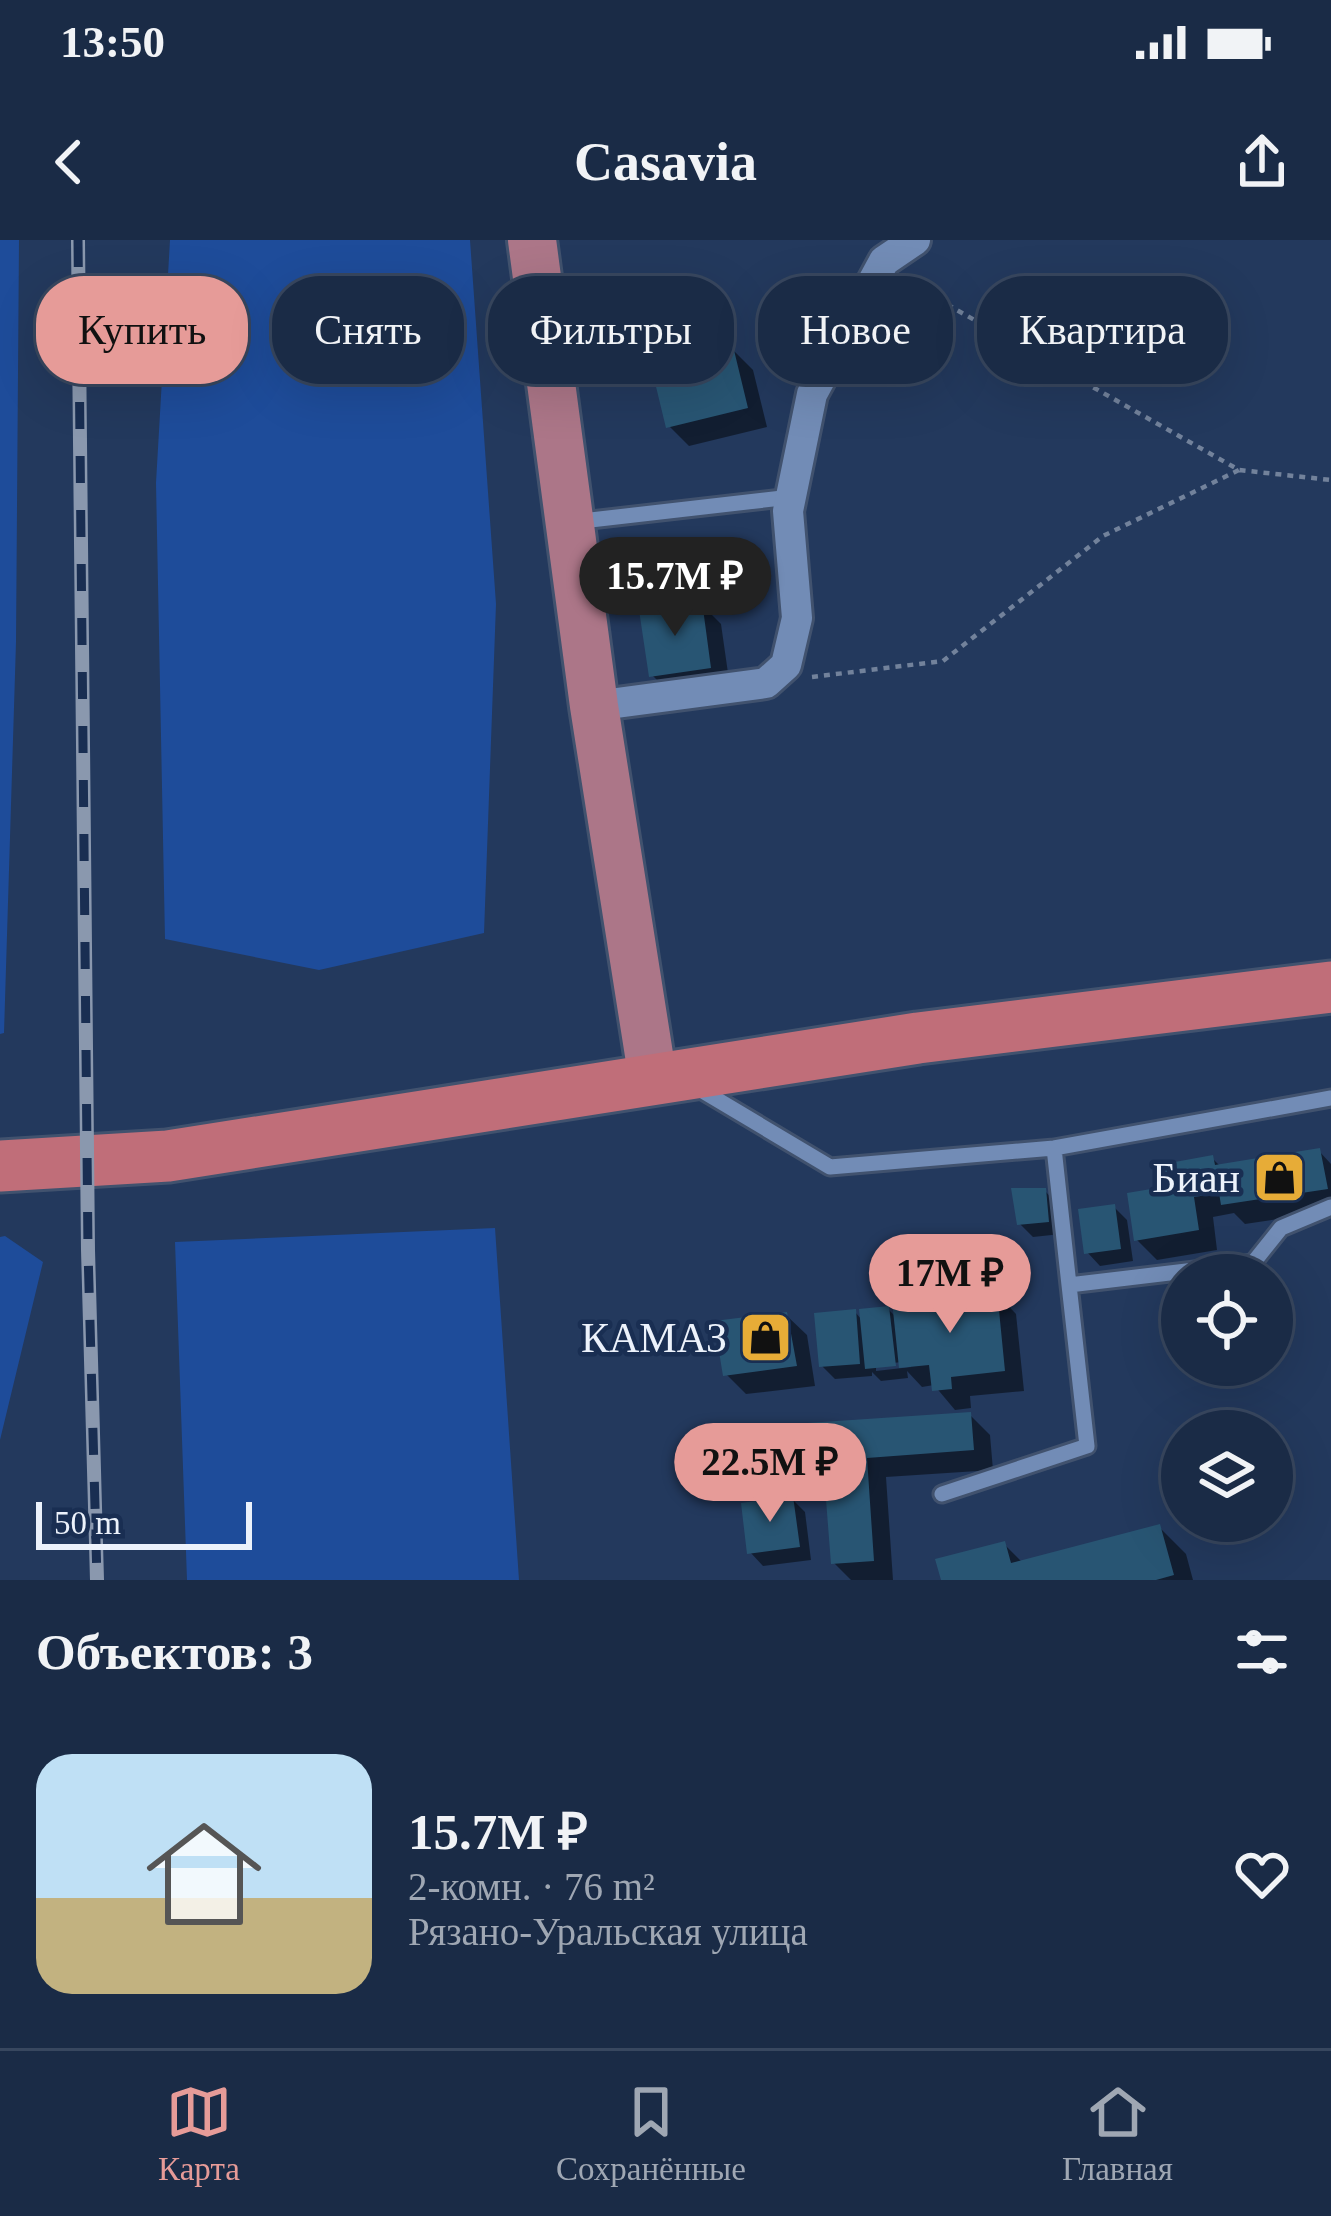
<!DOCTYPE html>
<html lang="ru">
<meta charset="utf-8">
<style>
:root{--surface:#1a2b46;--page:#23334d;--text:#f1f3f6;--muted:#9fa7b3;--line:#38475f;--accent:#e69b98}
body{margin:0;font-family:"Times New Roman",serif;background:var(--page);color:var(--text);height:100vh;display:flex;flex-direction:column;font-size:45px;white-space:nowrap}
*{box-sizing:border-box;margin:0}
p{font-size:39px;color:var(--muted)}
.icon{flex:none;width:66px;height:66px;fill:none;stroke:currentColor;stroke-width:2;stroke-linecap:round;stroke-linejoin:round}
.map{position:relative;height:1340px;overflow:hidden}
.sheet{display:flex;flex-direction:column;background:var(--surface);flex:1}
.sheet>*{flex:none}
.guide{position:absolute;left:36px;top:36px;width:1260px;height:108px;display:flex;gap:24px}
.fabs{position:absolute;left:1161px;top:1014px;display:grid;gap:24px}
.fabs a{display:grid;place-items:center;width:132px;height:132px;border-radius:50%;background:var(--surface);box-shadow:0 12px 48px #0002,0 0 0 3px var(--line);font-size:60px}
.scale{position:absolute;left:36px;bottom:30px;width:216px;box-sizing:border-box;padding-left:12px;border:6px solid #ecf2fb;border-top:0;font-size:33px;line-height:42px;white-space:nowrap;color:#ecf2fb;-webkit-text-stroke:9px #192e52;paint-order:stroke}
.price{position:absolute;translate:-50% -102px;padding:0 27px;border-radius:42px;background:var(--accent);color:#111;font-size:39px;line-height:78px;filter:drop-shadow(0 3px 6px #0008)}
.price::after{content:'';position:absolute;left:50%;top:72px;width:36px;height:27px;margin-left:-18px;background:inherit;clip-path:polygon(0 0,100% 0,50% 100%)}
.price.current{background:#222;color:#fff}
ul{padding:0;list-style:none}
li{display:flex;align-items:center;gap:36px;height:300px;padding:0 36px}
li span{display:grid;place-items:center;flex:none;width:336px;height:240px;border-radius:36px;color:#555}
li>.icon{margin-inline-start:auto}
span .icon{width:144px;height:144px;fill:#fffc;stroke-width:1}
li b{font-size:51px}
h2{display:flex;justify-content:space-between;align-items:center;height:144px;padding:0 36px;font-size:51px}
.tag{padding:0 42px;border-radius:48px;background:var(--surface);box-shadow:0 12px 48px #0002,0 0 0 3px var(--line);font-size:42px;line-height:108px}
.tag.current{background:var(--accent);color:#111}
.status{display:flex;justify-content:space-between;align-items:center;height:84px;padding:0 60px;background:var(--surface);direction:ltr}
.status svg{height:33px;fill:currentColor}
header{display:flex;justify-content:space-between;align-items:center;height:156px;padding:0 36px;background:var(--surface);font-size:54px;font-weight:700}
.tabs{display:flex;justify-content:space-around;align-items:center;height:168px;border-top:3px solid var(--line);background:var(--surface);font-size:33px;color:var(--muted)}
.tabs a{display:grid;justify-items:center;gap:6px}
.tabs .current{color:var(--accent)}
.map>svg:first-child{display:block}
</style>
<div class="status"><b>13:50</b><svg viewBox="0 0 49 12"><path d="M0 12V9h3v3zM5 12V6h3v6zM10 12V3h3v9zM15 12V0h3v12zM26 1h20v11H26zM47 4h2v5h-2z"/></svg></div>
<header><svg class="icon" aria-label="back" viewBox="0 0 24 24"><path d="M15 5l-7 7 7 7"/></svg>Casavia<svg class="icon" aria-label="share" viewBox="0 0 24 24"><path d="M12 15V3M7 8l5-5 5 5M5 13v7h14v-7"/></svg></header>
<div class="map">
<svg width="1331" height="1340" viewBox="0 0 1331 1340">
<rect width="100%" height="100%" fill="#23395d"/>
<!-- green -->
<path fill="#1e4c9a" d="M0,0H19L16,402L4,793L0,794Z
M170,0H470L496,364L484,693L319,730L165,699L156,243Z
M495,988L519,1340H187L175,1002Z
M5,996L43,1022L0,1200V997Z"/>
<!-- shadow -->
<path fill="#0007" fill-rule="evenodd" d="M732,109L753,130L767,187L689,206L669,186Z
M701,364L721,384L730,447L673,456L652,435Z
M1319,911L1331,924V971L1245,984L1234,973L1213,977L1217,1010L1157,1020L1137,1000L1161,951L1212,918L1221,927Z
M1045,951L1058,965L1061,994L1033,997L1020,984Z
M1114,967L1127,980L1133,1021L1100,1026L1087,1012Z
M996,1053L1016,1074L1024,1151L970,1156L971,1168L955,1170L934,1145L922,1147L907,1131L908,1138L881,1141L872,1132V1136L835,1139L822,1126L855,1072L863,1081L888,1069L897,1078ZM910,1121L911,1127L876,1131V1125Z
M786,1075L807,1095L815,1146L746,1154L726,1134Z
M970,1175L990,1195L993,1230L886,1237L893,1340H851L833,1322L827,1236L812,1221Z
M792,1259L805,1272L811,1320L763,1326L750,1312Z
M1159,1287L1186,1314L1193,1340H944L1004,1304L1023,1323Z"/>
<!-- building -->
<path fill="#285573" d="M733,106L748,168L666,188L651,126Z
M702,361L711,428L649,437L639,370Z
M1320,908L1328,949L1221,965L1219,953L1194,957L1199,990L1134,1001L1127,953L1157,948L1153,926L1213,915L1215,925Z
M1011,948H1046L1049,982L1017,985Z
M1115,964L1121,1009L1084,1014L1078,969Z
M997,1050L1005,1131L951,1137L952,1149L932,1151L929,1125L899,1128L892,1061Z
M889,1066L896,1126L865,1129L859,1069Z
M856,1069L860,1124L819,1127L814,1073Z
M787,1072L797,1126L723,1136L714,1081Z
M971,1172L974,1210L867,1218L874,1321L831,1324L823,1221L809,1222L807,1183Z
M793,1256L800,1307L747,1314L741,1263Z
M1160,1284L1174,1335L1156,1340H941L935,1319L1005,1301L1011,1323Z"/>
<g fill="none" stroke-linecap="round" stroke-linejoin="round">
<defs>
<path id="service" d="M573,282L791,257
M696,847L830,927L1054,908L1331,858
M1054,908L1069,1045
M942,1254L1087,1206L1069,1045L1253,1023L1281,988L1331,967"/>
<path id="minor" d="M594,466L766,443L786,425L797,378L788,271L812,154L884,21L915,0"/>
<path id="primary" d="M532,0L594,466L653,840"/>
<path id="trunk" d="M0,926L168,916L918,798L1331,747"/>
</defs>
<!-- service casing -->
<use href="#service" stroke="#41526e" stroke-width="21"/>
<!-- minor casing -->
<use href="#minor" stroke="#41526e" stroke-width="36"/>
<!-- primary casing -->
<use href="#primary" stroke="#41526e" stroke-width="54"/>
<!-- trunk casing -->
<use href="#trunk" stroke="#41526e" stroke-width="57"/>
<!-- path -->
<path stroke="#72829b" stroke-width="4.5" stroke-dasharray="6 6" stroke-linecap="butt" d="M910,36L918,48L1239,230L1331,240
M812,437L943,421L1103,296L1239,230"/>
<!-- service -->
<use href="#service" stroke="#728cb6" stroke-width="15"/>
<!-- minor -->
<use href="#minor" stroke="#728cb6" stroke-width="30"/>
<!-- primary -->
<use href="#primary" stroke="#ac7688" stroke-width="48"/>
<!-- trunk -->
<use href="#trunk" stroke="#c06e79" stroke-width="51"/>
<defs>
<path id="rail" d="M78,0L88,1010L97,1340"/>
</defs>
<!-- rail casing -->
<use href="#rail" stroke="#8a98ae" stroke-width="14"/>
<!-- rail -->
<use href="#rail" stroke="#192e52" stroke-width="9" stroke-dasharray="27" stroke-linecap="butt"/>
</g>
<!-- icons -->
<defs>
<symbol id="shop-square" viewBox="-11 -11 22 22"><rect x="-9" y="-9" width="18" height="18" rx="4" fill="#e7ac37" stroke="#192e52"/><path d="M-5-2.5h2.3a2.7 3.5 0 0 1 5.4 0H5L5.5 6h-11ZM-1.5-2.5h3a1.5 2.3 0 0 0-3 0Z" fill="#111"/></symbol>
</defs>
<g fill-rule="evenodd">
<use href="#shop-square" x="1250" y="908" width="59" height="59"/>
<use href="#shop-square" x="736" y="1068" width="59" height="59"/>
</g>
<g text-anchor="middle" dominant-baseline="central" stroke-width="9" stroke-linejoin="round" paint-order="stroke">
<!-- poi labels -->
<g font-size="42" fill="#ecf2fb" stroke="#192e52" text-anchor="end">
<text x="1240" y="938">Биан</text>
<text x="727" y="1098">КАМАЗ</text>
</g>
</g>
</svg>
<div class="fabs">
<a><svg class="icon" aria-label="locate" viewBox="0 0 24 24"><circle cx="12" cy="12" r="6"/><path d="M12 2v4M12 18v4M2 12h4M18 12h4"/></svg></a>
<a><svg class="icon" aria-label="layers" viewBox="0 0 24 24"><path d="M12 4l9 5-9 5-9-5zM3 14l9 5 9-5"/></svg></a>
</div>
<div class="scale">50 m</div>
<b class="price current" style="left:675px;top:399px">15.7M ₽</b>
<b class="price" style="left:950px;top:1096px">17M ₽</b>
<b class="price" style="left:770px;top:1285px">22.5M ₽</b>
<div class="guide">
<a class="tag current">Купить</a>
<a class="tag">Снять</a>
<a class="tag">Фильтры</a>
<a class="tag">Новое</a>
<a class="tag">Квартира</a>
</div>
</div>
<section class="sheet">
<h2>Объектов: 3<svg class="icon" aria-label="filters" viewBox="0 0 24 24"><path d="M4 7h16M4 17h16"/><circle cx="9" cy="7" r="2"/><circle cx="15" cy="17" r="2"/></svg></h2>
<ul>
<li><span style="background:linear-gradient(#bfe0f5 60%,#c2b280 0)"><svg class="icon" aria-label="home" viewBox="0 0 24 24"><path d="M3 11l9-7 9 7M6 9v11h12V9"/></svg></span><div><b>15.7M ₽</b><p>2-комн. · 76 m²</p><p>Рязано-Уральская улица</p></div><svg class="icon" aria-label="heart" viewBox="0 0 24 24"><path d="M12 20l-8-8c-3-5 5-10 8-4 3-6 11-1 8 4z"/></svg></li>
</ul>
</section>
<nav class="tabs">
<a class="current"><svg class="icon" aria-label="map" viewBox="0 0 24 24"><path d="M3 6l6-2 6 2 6-2v14l-6 2-6-2-6 2zM9 4v14M15 6v14"/></svg>Карта</a>
<a><svg class="icon" aria-label="saved" viewBox="0 0 24 24"><path d="M7 4h10v16l-5-4-5 4z"/></svg>Сохранённые</a>
<a><svg class="icon" aria-label="home" viewBox="0 0 24 24"><path d="M3 11l9-7 9 7M6 9v11h12V9"/></svg>Главная</a>
</nav>
